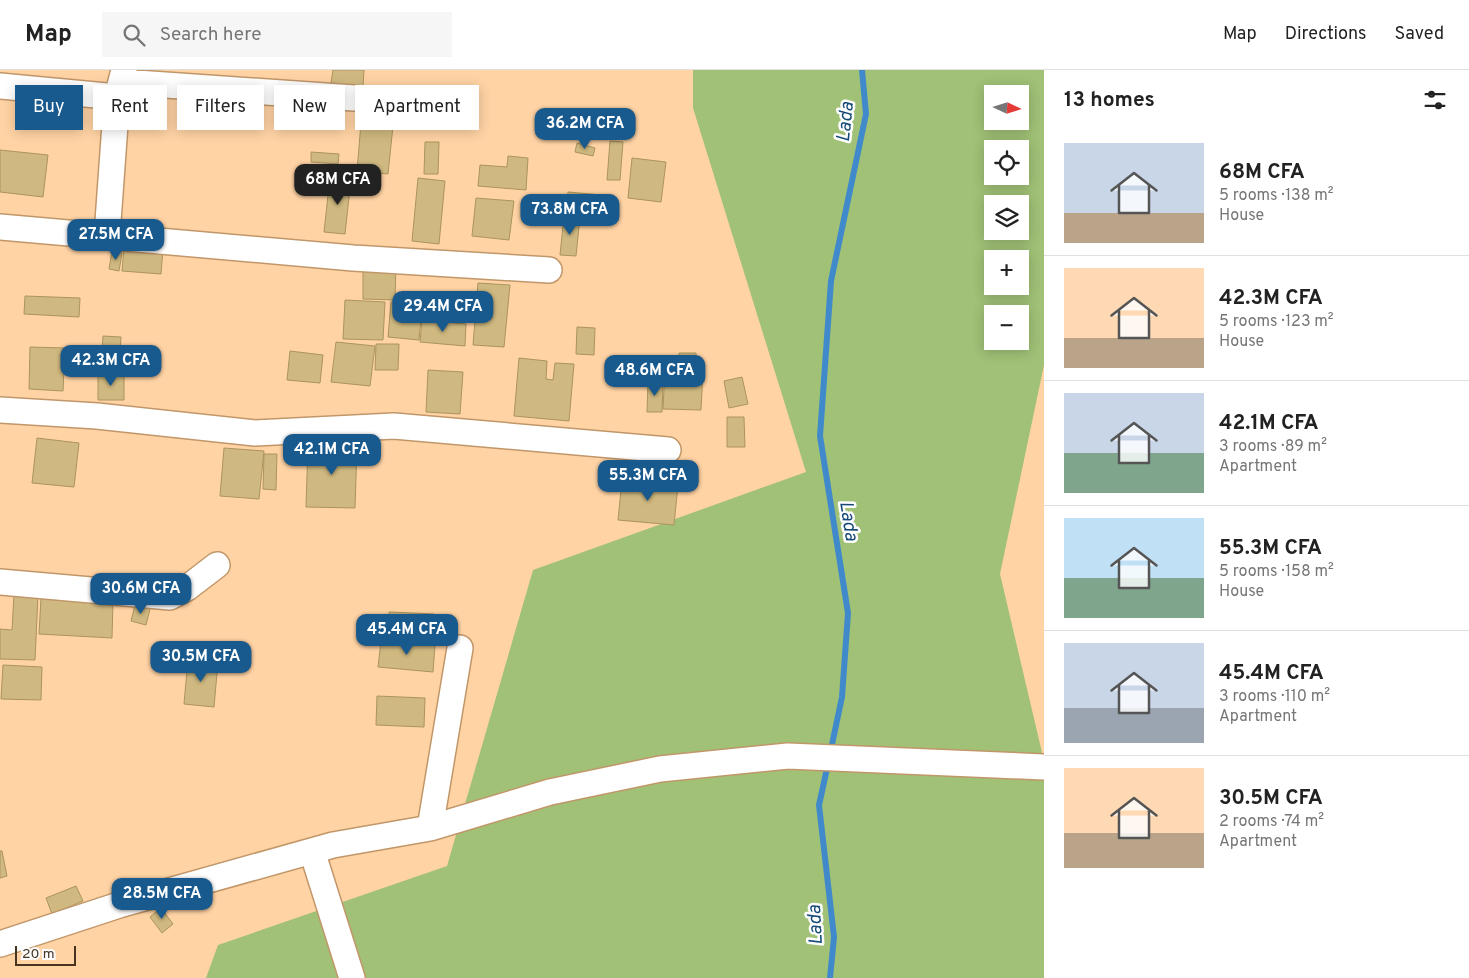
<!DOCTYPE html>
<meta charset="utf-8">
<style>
:root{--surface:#fff;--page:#f6f6f6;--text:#222;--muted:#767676;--line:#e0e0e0;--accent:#18598e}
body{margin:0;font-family:Overpass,sans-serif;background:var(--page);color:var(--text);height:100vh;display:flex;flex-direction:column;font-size:19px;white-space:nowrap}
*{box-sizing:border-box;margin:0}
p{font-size:16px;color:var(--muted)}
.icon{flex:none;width:28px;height:28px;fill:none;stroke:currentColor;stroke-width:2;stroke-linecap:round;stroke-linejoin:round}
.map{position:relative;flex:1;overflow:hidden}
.panel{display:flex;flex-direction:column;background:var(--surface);width:425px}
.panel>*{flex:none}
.banner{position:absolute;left:15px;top:15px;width:475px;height:45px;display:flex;gap:10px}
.needle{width:32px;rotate:94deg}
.tools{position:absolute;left:984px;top:15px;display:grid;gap:10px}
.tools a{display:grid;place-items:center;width:45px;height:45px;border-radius:0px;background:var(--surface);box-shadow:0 2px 12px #0003;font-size:25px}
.scale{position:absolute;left:15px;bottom:12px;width:61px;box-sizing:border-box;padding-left:5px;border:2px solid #463421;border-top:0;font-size:14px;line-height:18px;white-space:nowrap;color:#463421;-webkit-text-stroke:4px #fdfdfd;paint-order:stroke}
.price{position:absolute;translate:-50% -42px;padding:0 11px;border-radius:10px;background:var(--accent);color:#fff;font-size:16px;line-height:32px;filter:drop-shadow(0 1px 2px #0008)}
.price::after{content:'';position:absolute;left:50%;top:30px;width:15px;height:11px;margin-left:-8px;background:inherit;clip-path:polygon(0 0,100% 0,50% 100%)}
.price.active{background:#222;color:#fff}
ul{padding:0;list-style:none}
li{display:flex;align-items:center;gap:15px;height:125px;padding:0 20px}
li+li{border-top:1px solid var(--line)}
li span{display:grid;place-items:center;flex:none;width:140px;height:100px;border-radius:0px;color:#555}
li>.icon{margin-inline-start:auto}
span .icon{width:60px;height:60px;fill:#fffc;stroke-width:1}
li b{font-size:21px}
h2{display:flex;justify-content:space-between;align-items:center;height:60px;padding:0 20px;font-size:21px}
.pill{padding:0 18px;border-radius:0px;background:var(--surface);box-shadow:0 2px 12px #0003;font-size:18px;line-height:45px}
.pill.active{background:var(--accent);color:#fff}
header{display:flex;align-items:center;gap:30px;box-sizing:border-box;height:70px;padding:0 25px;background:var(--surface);border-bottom:1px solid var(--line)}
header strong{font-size:24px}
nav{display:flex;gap:28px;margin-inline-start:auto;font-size:18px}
.search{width:350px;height:45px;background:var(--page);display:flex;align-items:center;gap:12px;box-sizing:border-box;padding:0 18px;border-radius:0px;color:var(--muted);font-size:19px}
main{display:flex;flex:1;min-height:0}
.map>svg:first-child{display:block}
</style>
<header>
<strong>Map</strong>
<div class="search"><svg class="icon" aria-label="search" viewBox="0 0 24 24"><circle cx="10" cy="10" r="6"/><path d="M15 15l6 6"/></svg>Search here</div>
<nav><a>Map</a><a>Directions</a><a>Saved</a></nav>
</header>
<main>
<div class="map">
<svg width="1044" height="908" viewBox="0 0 1044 908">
<rect width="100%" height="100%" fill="#ffd3a4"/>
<!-- green -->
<path fill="#a0c176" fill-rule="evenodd" d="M693,0H1044V295L1000,504L1044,691V908H206L218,875L447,796L533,500L806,402L693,38ZM992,24H1020V51H992ZM992,79H1020V106H992ZM992,134H1020V161H992ZM992,189H1020V216H992ZM992,244H1020V271H992Z"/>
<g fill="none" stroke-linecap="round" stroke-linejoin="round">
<!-- stream -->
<path stroke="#408acc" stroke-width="6" d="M830,684L842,627L848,543L820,366L831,211L866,44L862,0
M828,694L819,735L834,867L830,908"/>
</g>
<!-- building -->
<path fill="#d0b980" stroke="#ab945d" d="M333,0H364L363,16L331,13Z
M361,53L393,56L388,104L357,101Z
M610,71L623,72L620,110H607Z
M425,72H439L438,104H424Z
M577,73L595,78L593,86L575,82Z
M0,80L48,85L43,127L0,122Z
M311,82L339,84L338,94L311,92Z
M508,86L528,88L526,120L478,116L480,95L507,97Z
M632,88L666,92L661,132L628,128Z
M330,107L351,109L345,164L324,162Z
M418,108L445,111L439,174L412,171Z
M568,122L613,126L611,148L566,144Z
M476,128L514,131L509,170L472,166Z
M564,146L580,147L576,186L560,185Z
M124,176L163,179L161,204L122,201Z
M112,181L122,183L119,201L109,199Z
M363,193H396L395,230L363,229Z
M478,213L510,215L504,277L473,275Z
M25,226L80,228L79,247L24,244Z
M345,230L385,232L383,270L343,269Z
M391,232L422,235L419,270L388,267Z
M422,250L466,254L465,276L420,272Z
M577,257L595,258L594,285L576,284Z
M103,266L121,267L120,282L102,281Z
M336,272L375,276L370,316L331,312Z
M376,274H399L398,300H375Z
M30,277L65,278L63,321L29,319Z
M290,281L323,285L320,313L287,310Z
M679,283H696V295L679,296Z
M519,288L547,291L546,309L553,310L555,293L574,294L569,351L514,346Z
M665,299L703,300L701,340L663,339Z
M428,300L463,302L460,344L426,342Z
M98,304L124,305V330H98Z
M742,307L748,334L729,338L724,311Z
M648,312L663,313L662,342H647Z
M727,347H744L745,377H727Z
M37,368L79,373L74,417L32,413Z
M308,375L357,376L355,438L306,437Z
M224,378L264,381L259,429L220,426Z
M264,384H277L276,420L263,419Z
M622,410L678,415L674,455L618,450Z
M14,524L38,525L35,590L0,589V559L12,560Z
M41,528L113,531L112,568L39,564Z
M135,535L150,539L146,555L131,551Z
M389,542L434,544L433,571L388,569Z
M381,571L435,575L433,602L378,597Z
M167,574H185L184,588L167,587Z
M188,589L218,592L214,637L184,634Z
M3,595L42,597L41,630L1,629Z
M377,626L425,628L424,657L376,655Z
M0,781H2L7,806L0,808Z
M76,816L83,831L52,844L46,828Z
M161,838L173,854L162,863L150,847Z"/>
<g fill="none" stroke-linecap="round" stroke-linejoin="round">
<defs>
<path id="minor" d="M122,12L354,28
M0,16L117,27
M0,157L353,188L549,200
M107,165L117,27L124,0
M0,340L97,346L255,363L394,356L668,380
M0,512L170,527L187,518L217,495
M430,758L460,578
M312,781L352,908
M0,874L119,835L333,775L430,758L550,722L660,699L788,686L1044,697"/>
</defs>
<!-- minor casing -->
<use href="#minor" stroke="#c1976a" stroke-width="28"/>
<!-- minor -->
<use href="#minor" stroke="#fff" stroke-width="25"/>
</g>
<g text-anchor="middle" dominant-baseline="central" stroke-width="5" stroke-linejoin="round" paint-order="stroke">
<!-- water labels -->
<g font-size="19" font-style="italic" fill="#154a76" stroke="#fdfdfd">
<text transform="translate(846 52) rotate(-84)">Lada</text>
<text transform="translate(848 451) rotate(81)">Lada</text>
<text transform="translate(816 855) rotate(-93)">Lada</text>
</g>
</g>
</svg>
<div class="tools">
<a><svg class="needle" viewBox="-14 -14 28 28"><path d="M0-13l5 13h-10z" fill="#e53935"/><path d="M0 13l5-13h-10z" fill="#767676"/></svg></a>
<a><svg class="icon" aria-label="locate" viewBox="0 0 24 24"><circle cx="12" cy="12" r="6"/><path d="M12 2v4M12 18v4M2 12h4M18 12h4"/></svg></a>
<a><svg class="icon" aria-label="layers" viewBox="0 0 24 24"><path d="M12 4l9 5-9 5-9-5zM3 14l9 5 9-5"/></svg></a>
<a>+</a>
<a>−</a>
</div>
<div class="scale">20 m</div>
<b class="price" style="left:585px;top:80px">36.2M CFA</b>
<b class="price active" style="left:338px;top:136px">68M CFA</b>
<b class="price" style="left:570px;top:166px">73.8M CFA</b>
<b class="price" style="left:116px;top:191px">27.5M CFA</b>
<b class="price" style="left:443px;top:263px">29.4M CFA</b>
<b class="price" style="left:111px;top:317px">42.3M CFA</b>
<b class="price" style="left:655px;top:327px">48.6M CFA</b>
<b class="price" style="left:332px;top:406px">42.1M CFA</b>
<b class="price" style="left:648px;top:432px">55.3M CFA</b>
<b class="price" style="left:141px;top:545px">30.6M CFA</b>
<b class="price" style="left:407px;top:586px">45.4M CFA</b>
<b class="price" style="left:201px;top:613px">30.5M CFA</b>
<b class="price" style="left:162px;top:850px">28.5M CFA</b>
<div class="banner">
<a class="pill active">Buy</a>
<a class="pill">Rent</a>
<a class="pill">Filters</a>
<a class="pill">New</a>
<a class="pill">Apartment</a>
</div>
</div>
<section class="panel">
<h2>13 homes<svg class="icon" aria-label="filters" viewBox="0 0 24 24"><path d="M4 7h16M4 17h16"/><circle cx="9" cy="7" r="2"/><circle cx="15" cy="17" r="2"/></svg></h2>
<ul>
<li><span style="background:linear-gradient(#c9d6e8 70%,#b9a48a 0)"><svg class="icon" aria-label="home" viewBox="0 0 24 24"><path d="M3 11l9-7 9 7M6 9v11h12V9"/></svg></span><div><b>68M CFA</b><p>5 rooms · 138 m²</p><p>House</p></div></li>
<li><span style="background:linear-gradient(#ffd9b3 70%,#b9a48a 0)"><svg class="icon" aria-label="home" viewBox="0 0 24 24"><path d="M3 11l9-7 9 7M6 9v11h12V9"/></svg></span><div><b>42.3M CFA</b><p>5 rooms · 123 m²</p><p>House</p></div></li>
<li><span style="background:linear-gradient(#c9d6e8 60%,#7fa58c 0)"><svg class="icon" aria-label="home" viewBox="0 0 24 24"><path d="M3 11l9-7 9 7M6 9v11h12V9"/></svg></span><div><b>42.1M CFA</b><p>3 rooms · 89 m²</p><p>Apartment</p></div></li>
<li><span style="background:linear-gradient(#bfe0f5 60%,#7fa58c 0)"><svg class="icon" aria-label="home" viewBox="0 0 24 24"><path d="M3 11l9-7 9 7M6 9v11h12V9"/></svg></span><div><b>55.3M CFA</b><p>5 rooms · 158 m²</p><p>House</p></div></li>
<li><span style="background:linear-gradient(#c9d6e8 65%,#9aa5b1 0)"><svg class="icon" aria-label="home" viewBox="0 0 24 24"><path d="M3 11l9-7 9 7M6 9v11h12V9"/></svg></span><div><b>45.4M CFA</b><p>3 rooms · 110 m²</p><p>Apartment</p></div></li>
<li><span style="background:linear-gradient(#ffd9b3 65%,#b9a48a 0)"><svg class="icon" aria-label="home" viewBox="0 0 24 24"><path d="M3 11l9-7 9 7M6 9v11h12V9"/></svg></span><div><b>30.5M CFA</b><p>2 rooms · 74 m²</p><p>Apartment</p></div></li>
</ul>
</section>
</main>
